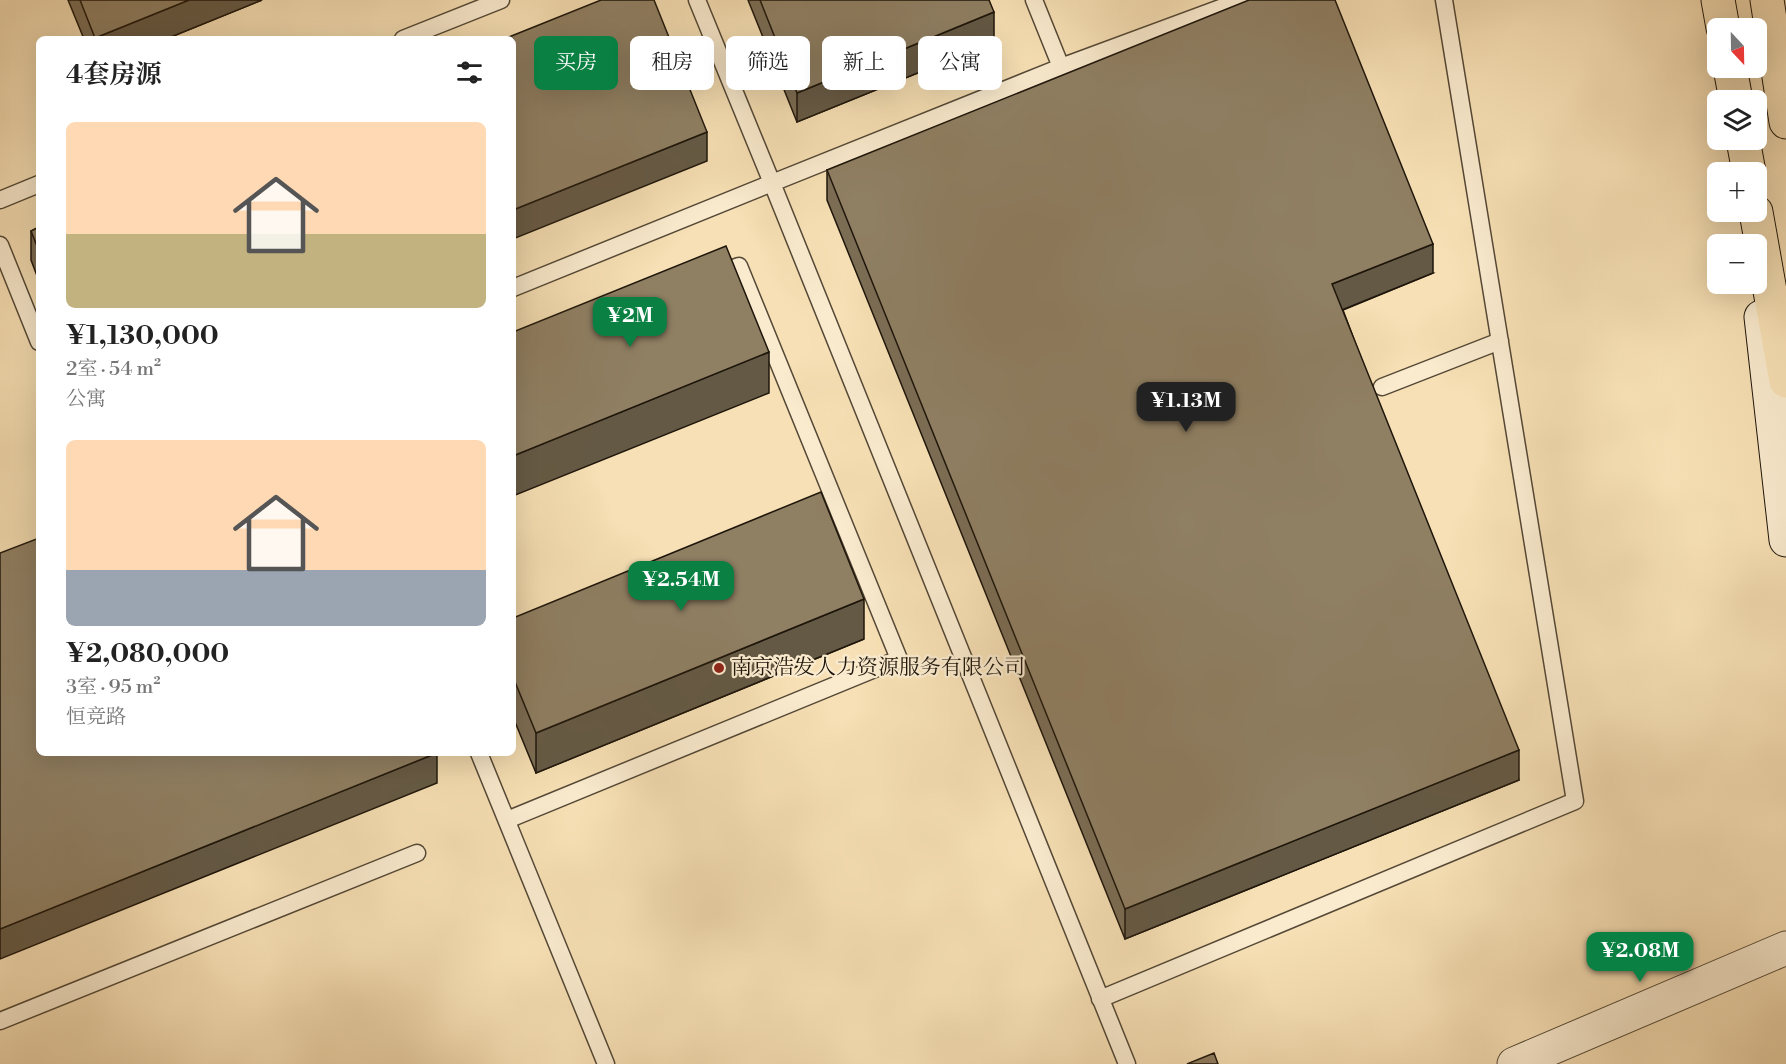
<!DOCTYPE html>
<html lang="zh">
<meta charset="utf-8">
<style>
:root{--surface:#fff;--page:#f2f2f2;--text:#222;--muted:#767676;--accent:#0b8043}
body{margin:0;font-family:"Libre Bodoni","Noto Serif SC",serif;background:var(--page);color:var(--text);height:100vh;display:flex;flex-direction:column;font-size:22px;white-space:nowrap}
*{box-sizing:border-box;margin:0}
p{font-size:20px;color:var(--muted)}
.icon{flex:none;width:33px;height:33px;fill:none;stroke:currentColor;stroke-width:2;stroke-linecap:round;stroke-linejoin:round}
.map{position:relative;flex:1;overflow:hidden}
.drawer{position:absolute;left:36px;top:36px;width:480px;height:720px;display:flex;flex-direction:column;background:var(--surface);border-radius:9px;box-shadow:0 6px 24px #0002}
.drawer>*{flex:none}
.banner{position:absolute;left:534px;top:36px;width:570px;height:54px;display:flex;gap:12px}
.needle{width:39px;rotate:158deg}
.controls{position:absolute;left:1707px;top:18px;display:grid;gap:12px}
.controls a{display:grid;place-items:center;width:60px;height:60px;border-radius:9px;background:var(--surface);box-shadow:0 6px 24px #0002;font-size:30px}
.price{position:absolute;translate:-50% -51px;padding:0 14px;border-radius:12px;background:var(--accent);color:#fff;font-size:20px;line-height:39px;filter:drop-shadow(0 2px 3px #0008)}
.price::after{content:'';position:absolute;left:50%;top:36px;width:18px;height:14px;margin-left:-9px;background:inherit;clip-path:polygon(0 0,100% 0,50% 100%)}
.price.on{background:#222;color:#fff}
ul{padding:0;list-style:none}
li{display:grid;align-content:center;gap:12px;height:318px;padding:0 30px}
li span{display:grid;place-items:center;height:186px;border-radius:9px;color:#555}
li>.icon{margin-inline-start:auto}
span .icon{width:108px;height:108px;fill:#fffc;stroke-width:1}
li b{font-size:26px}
h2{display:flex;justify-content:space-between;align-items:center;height:72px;padding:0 30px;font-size:26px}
.chip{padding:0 21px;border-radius:9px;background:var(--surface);box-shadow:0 6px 24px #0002;font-size:21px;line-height:54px}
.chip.on{background:var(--accent);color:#fff}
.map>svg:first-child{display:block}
</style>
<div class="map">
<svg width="1786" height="1064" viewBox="0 0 1786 1064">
<rect width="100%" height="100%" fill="#f7e0b5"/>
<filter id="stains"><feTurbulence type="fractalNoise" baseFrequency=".00333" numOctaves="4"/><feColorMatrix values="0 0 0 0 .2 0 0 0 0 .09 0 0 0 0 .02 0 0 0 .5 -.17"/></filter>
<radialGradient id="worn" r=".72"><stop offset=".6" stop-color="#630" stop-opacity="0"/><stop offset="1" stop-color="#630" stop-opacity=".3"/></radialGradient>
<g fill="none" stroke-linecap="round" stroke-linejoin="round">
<defs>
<path id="service" d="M1034,0L1061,67
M403,39L501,0
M0,200L39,184
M0,245L39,342
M513,288L772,183L697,0
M1382,387L1500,341
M479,753L606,1064
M507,820L899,659L739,266L715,275
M1100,999L1575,801L1444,0
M0,1021L417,853
M1127,1064L772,183L1061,67L1242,0"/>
<path id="tertiary" d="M1514,1064L1786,948"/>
<path id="secondary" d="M1761,317L1786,540"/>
<path id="primary" d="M1718,0L1723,28
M1767,0L1786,122
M1730,68L1736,100
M1743,140L1749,172
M1756,212L1786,381"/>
</defs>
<!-- service casing -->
<use href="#service" stroke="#544836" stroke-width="19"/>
<!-- tertiary casing -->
<use href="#tertiary" stroke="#544836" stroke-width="35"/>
<!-- secondary casing -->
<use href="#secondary" stroke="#1e160b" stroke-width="35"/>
<!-- primary casing -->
<use href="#primary" stroke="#1e160b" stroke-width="35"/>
<!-- service -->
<use href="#service" stroke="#faebcf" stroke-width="16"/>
<!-- tertiary -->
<use href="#tertiary" stroke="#faebcf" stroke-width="33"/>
<!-- secondary -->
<use href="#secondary" stroke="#faebcf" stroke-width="33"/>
<!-- primary -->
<use href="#primary" stroke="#f7e0b5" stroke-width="33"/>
</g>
<!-- wall -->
<path fill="#7b6d55" stroke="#1e160b" stroke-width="1.5" d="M68,0H262L166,39H84Z
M748,0H989L994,42L797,122Z
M827,170L1433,273L1343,310L1519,780L1125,939L827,200Z
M39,227V281L31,260V231Z
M513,618L864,639L536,773L513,717Z"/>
<!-- shaded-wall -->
<path fill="#645945" stroke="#1e160b" stroke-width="1.5" d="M189,0H262L166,39H95V38Z
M994,12V42L797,122V93Z
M707,132V161L513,239V210Z
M1433,244V273L1332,314V284Z
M769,352V393L513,496V456Z
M864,599V639L536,773V733Z
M1519,750V780L1125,939V909Z
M437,753V783L0,959V929Z"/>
<!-- building -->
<path fill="#8f7f63" stroke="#1e160b" stroke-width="1.5" d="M80,0H189L95,38Z
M601,0H654L707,132L513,210V39H504Z
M760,0H989L994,12L797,93Z
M1249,0H1335L1433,244L1332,284L1519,750L1125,909L827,170Z
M39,227V251L31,231Z
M726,246L769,352L513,456V332Z
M821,492L864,599L536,733L513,677V618Z
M39,538V753H437L0,929V553Z
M1214,1053L1218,1064H1187Z"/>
<!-- markers -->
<circle fill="#8f2418" stroke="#faebcf" stroke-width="2" cx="719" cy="668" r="6"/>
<g text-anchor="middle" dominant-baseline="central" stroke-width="4.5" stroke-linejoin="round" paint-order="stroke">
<!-- poi labels -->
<g font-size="21" fill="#1e160b" stroke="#faebcf" text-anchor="start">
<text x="731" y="668">南京浩发人力资源服务有限公司</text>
</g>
</g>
<rect width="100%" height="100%" filter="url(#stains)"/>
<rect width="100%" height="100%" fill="url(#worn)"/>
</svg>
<div class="controls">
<a><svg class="needle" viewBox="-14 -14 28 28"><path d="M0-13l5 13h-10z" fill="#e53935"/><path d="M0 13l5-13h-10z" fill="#767676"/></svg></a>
<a><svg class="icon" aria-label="layers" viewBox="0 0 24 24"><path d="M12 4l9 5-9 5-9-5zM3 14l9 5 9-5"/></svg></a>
<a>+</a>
<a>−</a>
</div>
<b class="price" style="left:630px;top:348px">¥2M</b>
<b class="price on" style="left:1186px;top:433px">¥1.13M</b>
<b class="price" style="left:681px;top:612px">¥2.54M</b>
<b class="price" style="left:1640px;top:983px">¥2.08M</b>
<div class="banner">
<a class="chip on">买房</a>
<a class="chip">租房</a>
<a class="chip">筛选</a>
<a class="chip">新上</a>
<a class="chip">公寓</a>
</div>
<section class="drawer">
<h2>4套房源<svg class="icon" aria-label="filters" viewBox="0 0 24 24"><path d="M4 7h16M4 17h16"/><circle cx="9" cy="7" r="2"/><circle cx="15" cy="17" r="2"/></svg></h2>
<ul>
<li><span style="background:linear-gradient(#ffd9b3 60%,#c2b280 0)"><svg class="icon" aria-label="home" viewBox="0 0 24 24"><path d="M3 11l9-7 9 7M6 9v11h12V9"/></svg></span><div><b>¥1,130,000</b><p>2室 · 54 m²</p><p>公寓</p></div></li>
<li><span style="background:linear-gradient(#ffd9b3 70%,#9aa5b1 0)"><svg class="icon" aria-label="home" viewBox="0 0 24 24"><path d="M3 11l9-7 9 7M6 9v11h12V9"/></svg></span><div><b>¥2,080,000</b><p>3室 · 95 m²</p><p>恒竞路</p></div></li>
</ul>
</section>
</div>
